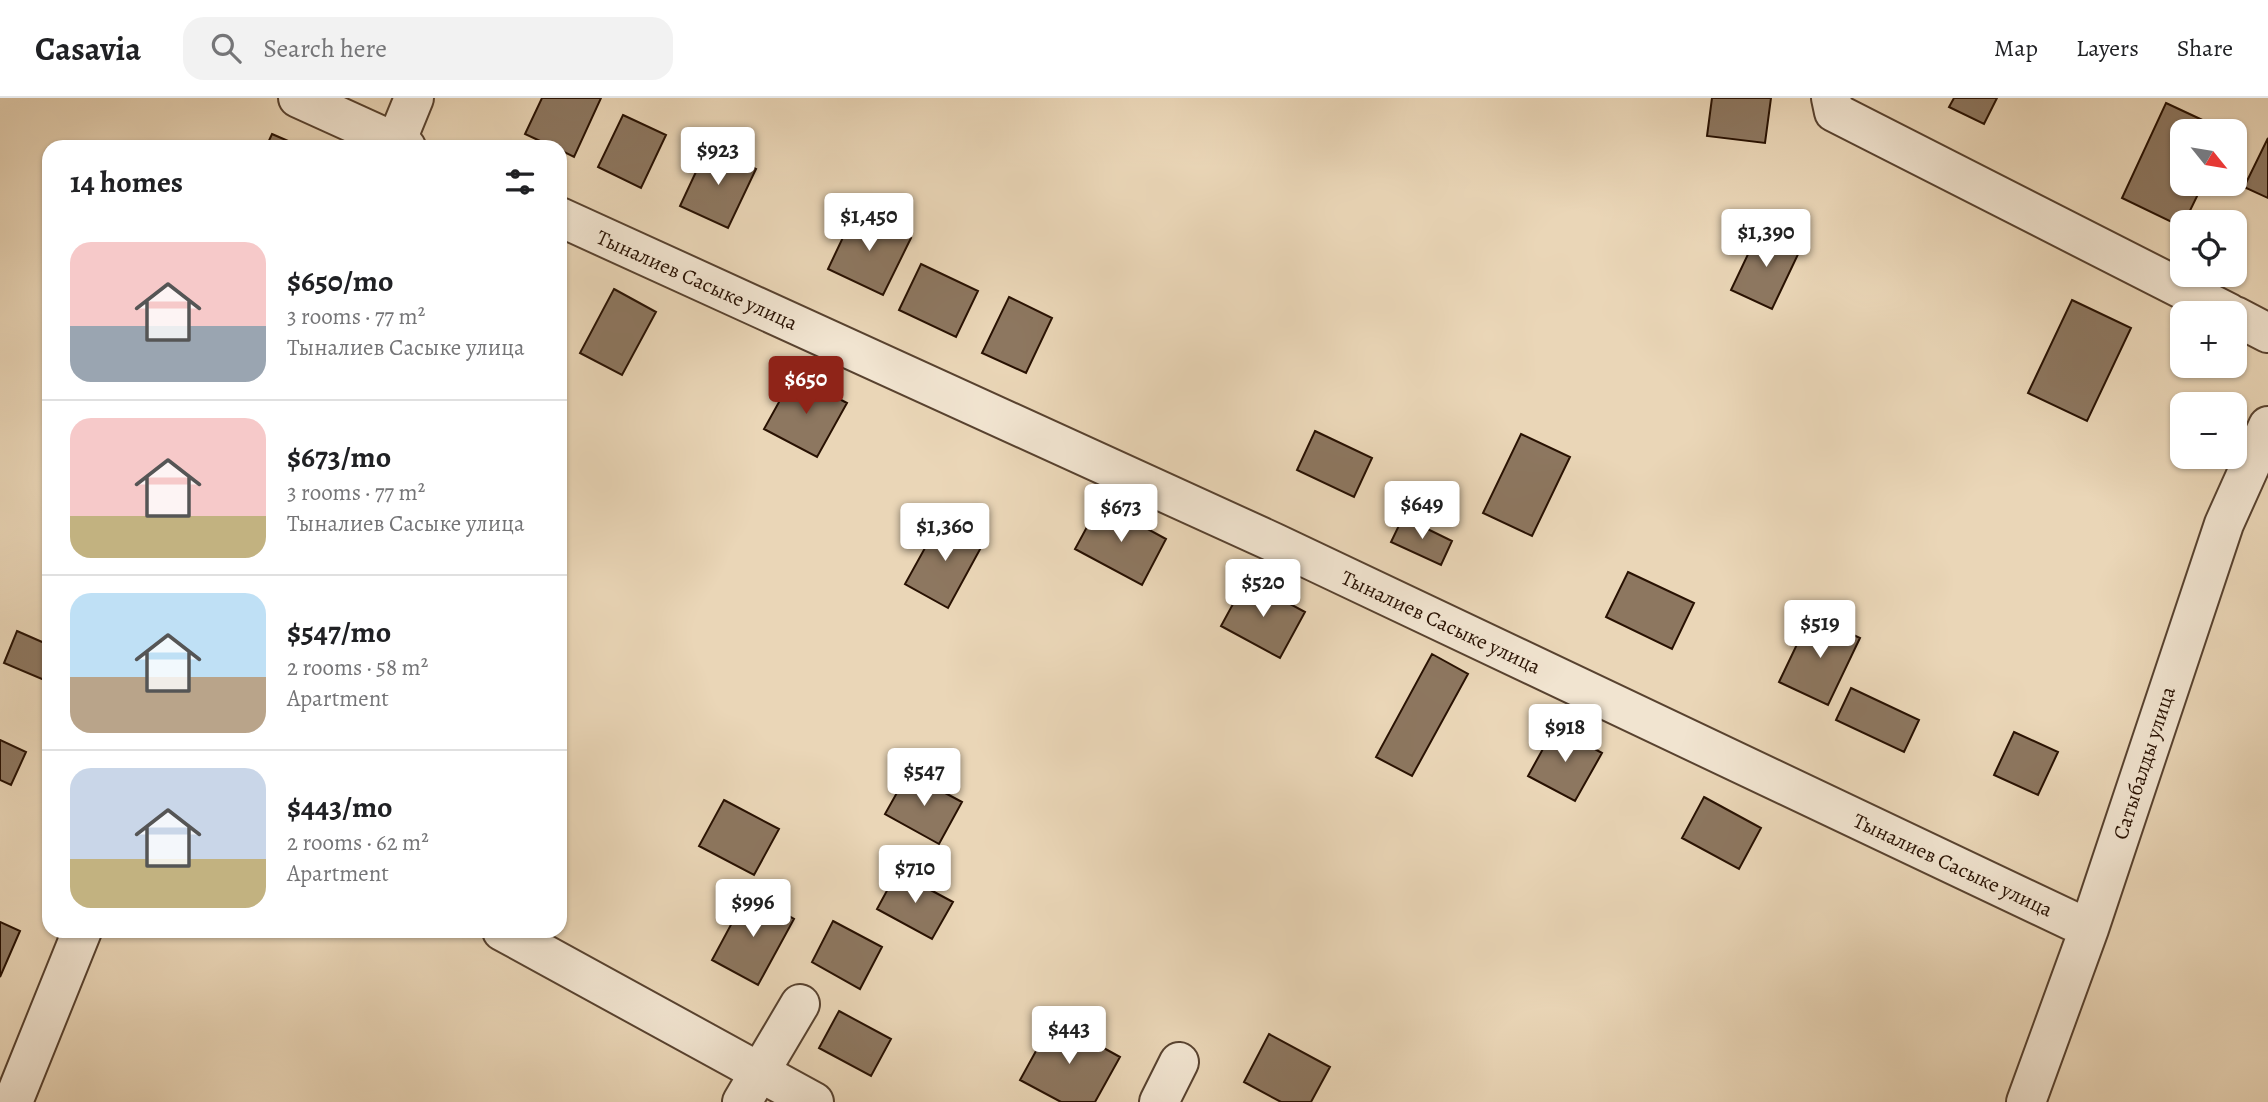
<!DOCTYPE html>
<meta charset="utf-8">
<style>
:root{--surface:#fff;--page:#f2f2f2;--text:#202124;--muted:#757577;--line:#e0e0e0;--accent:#8f2418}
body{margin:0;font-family:Alegreya,serif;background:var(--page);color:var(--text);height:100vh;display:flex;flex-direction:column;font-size:26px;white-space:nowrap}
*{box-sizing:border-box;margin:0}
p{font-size:23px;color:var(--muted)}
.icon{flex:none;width:38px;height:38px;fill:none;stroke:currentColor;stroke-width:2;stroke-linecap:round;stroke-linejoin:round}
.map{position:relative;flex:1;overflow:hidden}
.drawer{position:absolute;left:42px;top:42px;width:525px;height:798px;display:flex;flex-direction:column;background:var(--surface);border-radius:21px;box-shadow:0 2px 5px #0004}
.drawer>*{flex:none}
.needle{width:46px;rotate:120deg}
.buttons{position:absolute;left:2170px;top:21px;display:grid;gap:14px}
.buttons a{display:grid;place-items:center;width:77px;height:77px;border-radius:14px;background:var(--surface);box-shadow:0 2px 5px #0004;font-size:35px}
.price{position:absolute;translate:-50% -60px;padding:0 16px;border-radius:7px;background:#fff;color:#222;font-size:23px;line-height:46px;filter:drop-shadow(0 2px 4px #0008)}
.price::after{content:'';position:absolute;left:50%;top:42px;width:21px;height:16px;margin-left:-10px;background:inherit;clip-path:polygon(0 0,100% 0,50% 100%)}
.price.on{background:var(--accent);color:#fff}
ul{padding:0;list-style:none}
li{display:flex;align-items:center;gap:21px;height:175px;padding:0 28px}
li+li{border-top:2px solid var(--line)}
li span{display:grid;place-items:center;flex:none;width:196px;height:140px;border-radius:21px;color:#555}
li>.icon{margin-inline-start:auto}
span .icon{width:84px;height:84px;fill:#fffc;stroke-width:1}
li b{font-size:30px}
h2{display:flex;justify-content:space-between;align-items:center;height:84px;padding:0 28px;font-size:30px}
header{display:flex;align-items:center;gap:42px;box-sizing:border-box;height:98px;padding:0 35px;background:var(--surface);border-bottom:2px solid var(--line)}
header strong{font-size:33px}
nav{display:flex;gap:38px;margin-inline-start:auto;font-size:24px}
.search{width:490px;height:63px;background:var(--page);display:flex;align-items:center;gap:18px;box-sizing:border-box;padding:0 24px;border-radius:21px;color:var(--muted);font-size:26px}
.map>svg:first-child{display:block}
</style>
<header>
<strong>Casavia</strong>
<div class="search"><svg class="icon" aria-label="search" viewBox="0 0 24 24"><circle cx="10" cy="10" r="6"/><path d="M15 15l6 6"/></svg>Search here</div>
<nav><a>Map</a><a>Layers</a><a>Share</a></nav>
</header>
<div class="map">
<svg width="2268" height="1004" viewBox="0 0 2268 1004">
<rect width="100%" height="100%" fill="#ead6b7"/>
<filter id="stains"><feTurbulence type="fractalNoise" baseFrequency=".00286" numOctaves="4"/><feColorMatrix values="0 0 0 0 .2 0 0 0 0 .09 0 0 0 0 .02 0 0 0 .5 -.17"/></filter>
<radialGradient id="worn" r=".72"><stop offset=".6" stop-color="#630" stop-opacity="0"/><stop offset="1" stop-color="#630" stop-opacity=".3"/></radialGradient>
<!-- building -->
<path fill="#8d7760" stroke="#281102" stroke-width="2" d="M542,0H601L574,59L560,52V49H553L525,36Z
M1712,0H1771L1765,45L1707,38Z
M1954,0H1997L1984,26L1949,9Z
M2166,5L2226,33H2182V86H2203L2182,129L2122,100Z
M623,17L666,37L641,90L598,69Z
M272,36L302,49H266Z
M2268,40V100L2244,89Z
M708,48L756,71L728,130L680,108Z
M855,114L911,140L883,197L828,171Z
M1760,131L1801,150L1772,211L1731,192Z
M921,166L978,193L956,239L899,212Z
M614,191L656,214L622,277L580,255Z
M1009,199L1052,220L1026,275L982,255Z
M2072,202L2131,230L2087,323L2028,295Z
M794,277L847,305L817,359L764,331Z
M1315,333L1372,360L1354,399L1297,372Z
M1521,336L1570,359L1532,438L1483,415Z
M1100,405L1166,441L1142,487L1075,451Z
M1403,419L1452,443L1441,467L1391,444Z
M941,421L984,444L948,510L905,486Z
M1628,474L1694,505L1672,551L1606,519Z
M1246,482L1305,514L1280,560L1221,528Z
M1811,517L1860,540L1828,607L1779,584Z
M17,533L49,547V584L4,565Z
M1432,556L1468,576L1412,678L1376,659Z
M1851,590L1919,622L1904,654L1836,622Z
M1555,629L1602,655L1575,703L1528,678Z
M2014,634L2058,654L2038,697L1994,677Z
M0,642L26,654L11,687L0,682Z
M908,675L962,704L939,746L885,716Z
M1704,699L1761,730L1739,771L1682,740Z
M724,702L779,731L754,777L699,748Z
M897,774L953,804L932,841L877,811Z
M748,795L794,821L758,887L712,862Z
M833,823L882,849L860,891L812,864Z
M0,824L20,833L0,879Z
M839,913L891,941L871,978L819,950Z
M1053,922L1120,959L1095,1004H1061L1020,982Z
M1269,936L1330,969L1311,1004H1281L1244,984Z"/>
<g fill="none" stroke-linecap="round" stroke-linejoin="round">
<defs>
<path id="minor" d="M298,0L406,49
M1831,0L1834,14L2229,215
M394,49L414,0
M560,119L1275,445L2089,831
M2235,218L2268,235
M502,833L814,1004
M13,1004L82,833
M742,1004L800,906
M1159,1004L1179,964
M2026,1004L2089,831L2224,426L2268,328"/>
</defs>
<!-- minor casing -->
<use href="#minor" stroke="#58422f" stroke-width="42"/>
<!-- minor -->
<use href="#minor" stroke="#f1e4d0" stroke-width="38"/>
</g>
<g text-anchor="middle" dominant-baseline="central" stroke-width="7" stroke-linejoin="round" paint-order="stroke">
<!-- street labels -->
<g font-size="21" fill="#281102" stroke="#f1e4d0">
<text transform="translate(697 182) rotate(24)">Тыналиев Сасыке улица</text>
<text transform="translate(1441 524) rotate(25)">Тыналиев Сасыке улица</text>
<text transform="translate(2144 665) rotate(-72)">Сатыбалды улица</text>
<text transform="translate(1953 767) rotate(25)">Тыналиев Сасыке улица</text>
</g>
</g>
<rect width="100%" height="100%" filter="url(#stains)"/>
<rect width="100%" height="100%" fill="url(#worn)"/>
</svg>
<div class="buttons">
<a><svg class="needle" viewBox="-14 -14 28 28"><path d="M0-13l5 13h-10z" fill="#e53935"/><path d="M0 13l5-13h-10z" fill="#757577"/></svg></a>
<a><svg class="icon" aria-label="locate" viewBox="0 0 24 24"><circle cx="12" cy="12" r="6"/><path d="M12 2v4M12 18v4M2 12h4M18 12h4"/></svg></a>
<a>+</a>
<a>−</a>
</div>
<b class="price" style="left:718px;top:89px">$923</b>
<b class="price" style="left:869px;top:155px">$1,450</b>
<b class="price" style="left:1766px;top:171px">$1,390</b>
<b class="price on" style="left:806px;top:318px">$650</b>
<b class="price" style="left:1422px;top:443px">$649</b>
<b class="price" style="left:1121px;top:446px">$673</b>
<b class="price" style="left:945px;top:465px">$1,360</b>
<b class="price" style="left:1263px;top:521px">$520</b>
<b class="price" style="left:1820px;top:562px">$519</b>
<b class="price" style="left:1565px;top:666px">$918</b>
<b class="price" style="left:924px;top:710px">$547</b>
<b class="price" style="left:915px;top:807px">$710</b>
<b class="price" style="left:753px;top:841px">$996</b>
<b class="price" style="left:1069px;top:968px">$443</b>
<section class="drawer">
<h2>14 homes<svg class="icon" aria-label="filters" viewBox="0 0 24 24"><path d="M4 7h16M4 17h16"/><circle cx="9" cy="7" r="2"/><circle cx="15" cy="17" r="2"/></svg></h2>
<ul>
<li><span style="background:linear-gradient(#f6c9c9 60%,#9aa5b1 0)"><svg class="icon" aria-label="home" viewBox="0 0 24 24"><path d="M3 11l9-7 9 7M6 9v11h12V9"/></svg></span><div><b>$650/mo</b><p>3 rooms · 77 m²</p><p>Тыналиев Сасыке улица</p></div></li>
<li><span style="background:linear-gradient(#f6c9c9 70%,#c2b280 0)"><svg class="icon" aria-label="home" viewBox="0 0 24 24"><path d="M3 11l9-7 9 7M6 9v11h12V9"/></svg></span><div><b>$673/mo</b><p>3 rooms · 77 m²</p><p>Тыналиев Сасыке улица</p></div></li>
<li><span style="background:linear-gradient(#bfe0f5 60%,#b9a48a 0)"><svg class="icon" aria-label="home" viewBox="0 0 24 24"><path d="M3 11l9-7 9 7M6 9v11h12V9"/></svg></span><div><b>$547/mo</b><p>2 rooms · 58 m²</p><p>Apartment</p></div></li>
<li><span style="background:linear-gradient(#c9d6e8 65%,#c2b280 0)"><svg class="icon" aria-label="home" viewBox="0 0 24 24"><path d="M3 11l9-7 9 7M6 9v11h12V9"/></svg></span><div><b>$443/mo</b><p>2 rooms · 62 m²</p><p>Apartment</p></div></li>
</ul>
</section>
</div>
